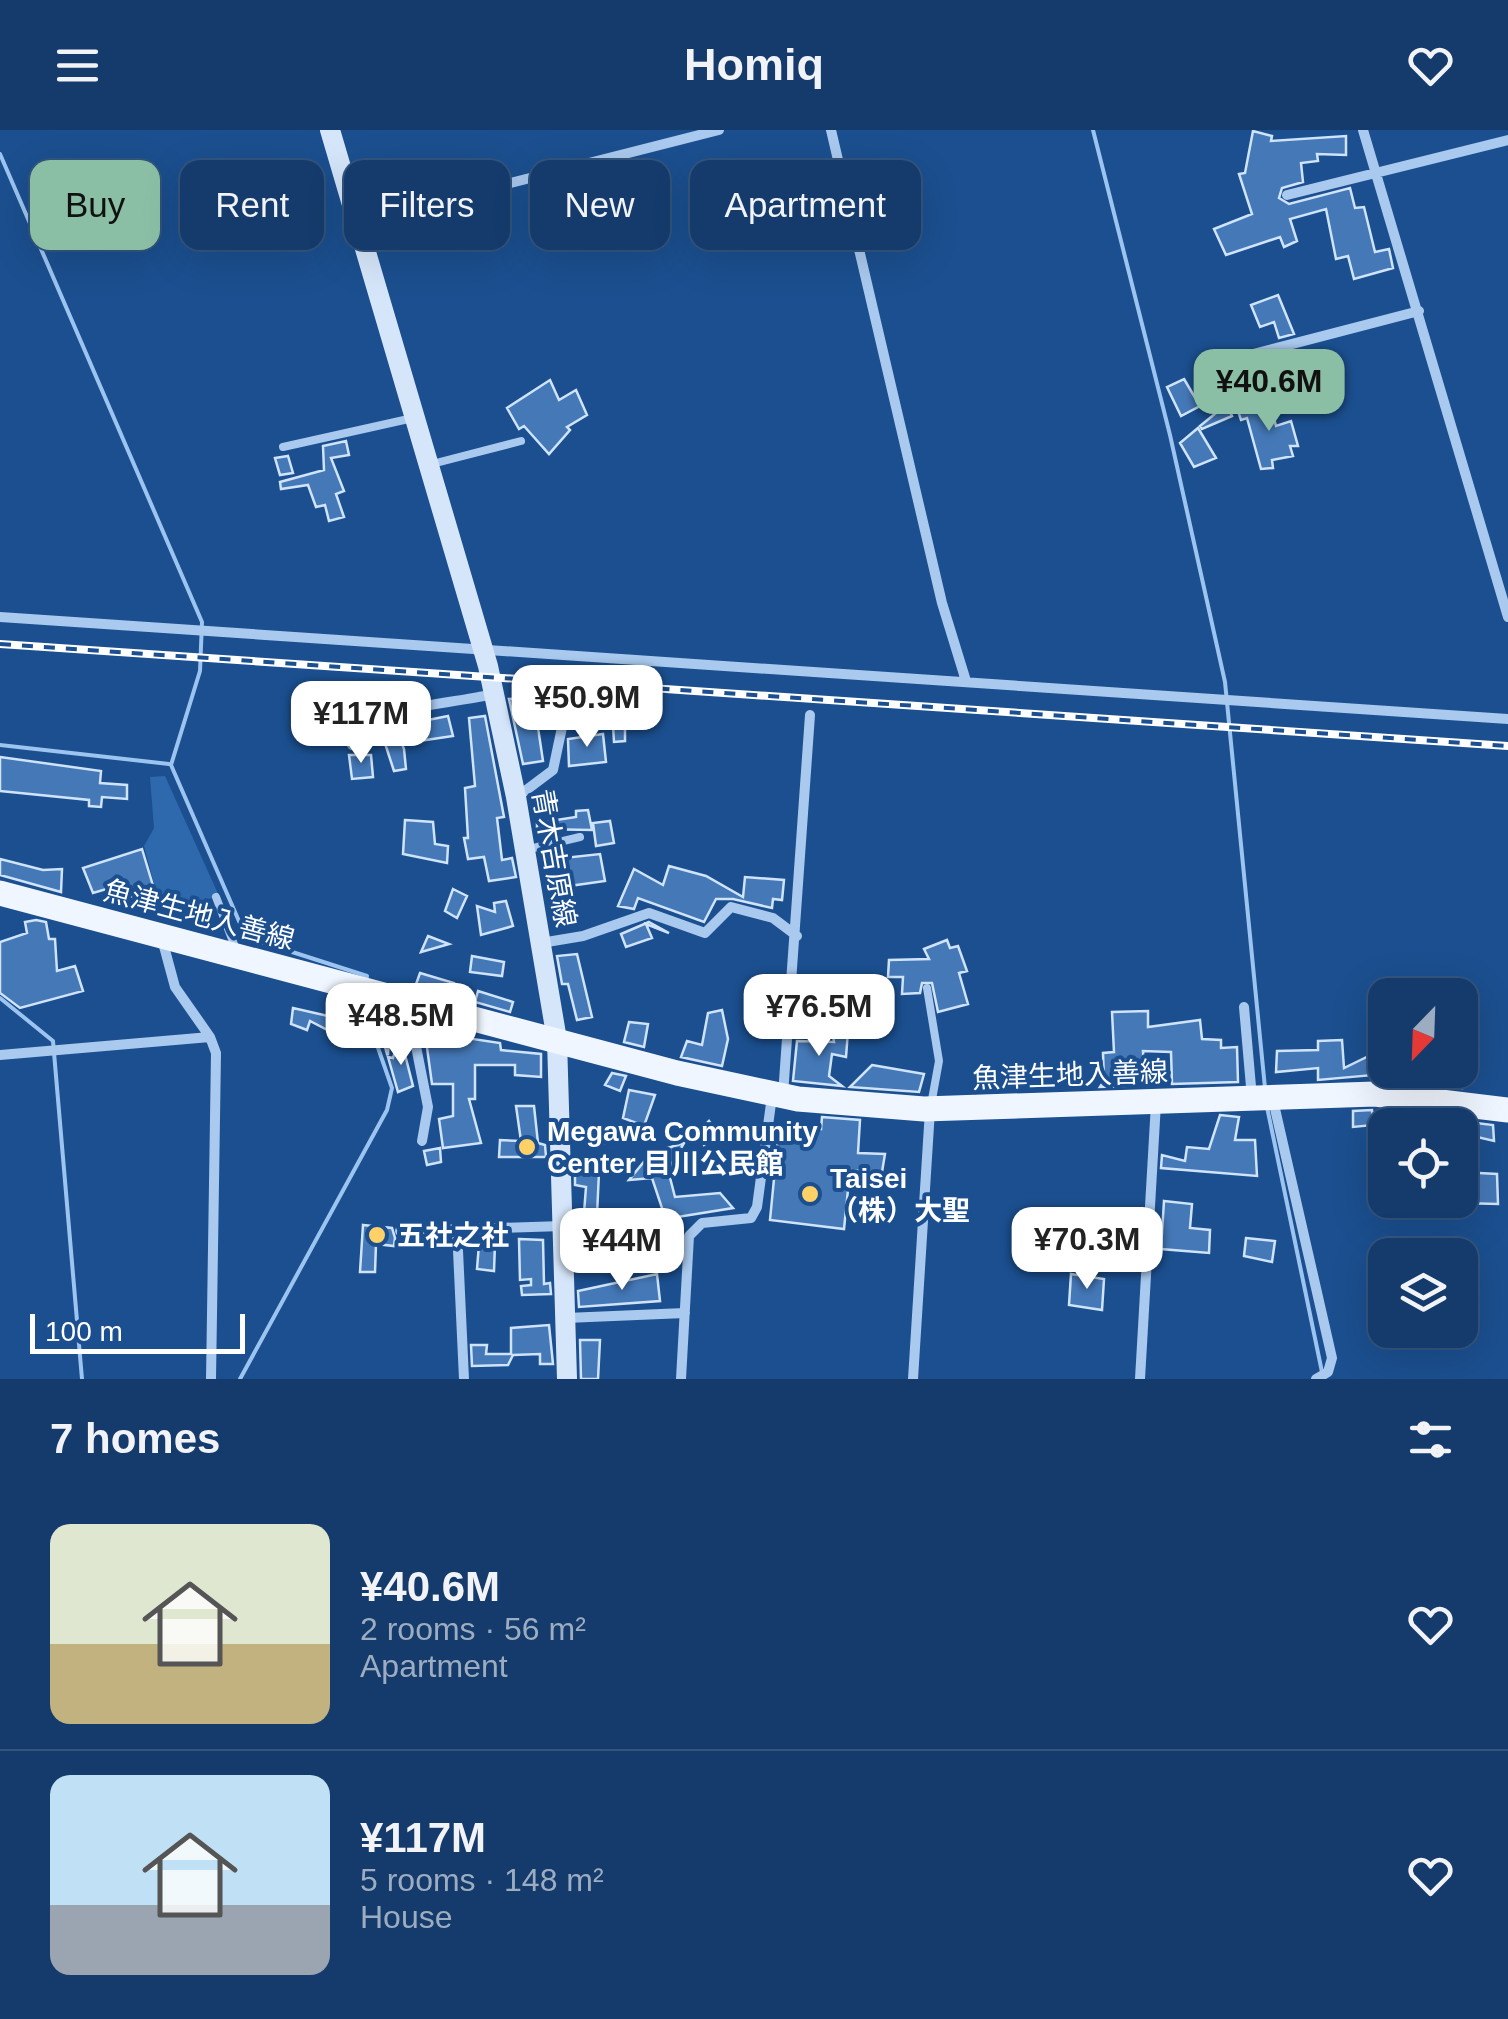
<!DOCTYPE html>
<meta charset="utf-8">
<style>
:root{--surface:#143b6b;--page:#1d4271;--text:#f1f3f6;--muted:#9dadc1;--line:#33557e;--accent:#8abfa5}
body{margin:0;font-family:Helvetica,"Noto Sans JP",sans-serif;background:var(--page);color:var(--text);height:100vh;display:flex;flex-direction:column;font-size:38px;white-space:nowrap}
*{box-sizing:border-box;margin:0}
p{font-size:32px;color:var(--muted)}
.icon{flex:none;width:55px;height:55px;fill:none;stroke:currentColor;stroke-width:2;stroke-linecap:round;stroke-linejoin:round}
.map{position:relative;height:1249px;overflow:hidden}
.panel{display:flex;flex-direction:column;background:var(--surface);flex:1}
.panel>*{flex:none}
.hud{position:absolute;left:30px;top:30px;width:1000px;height:90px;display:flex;gap:20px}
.needle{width:65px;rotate:203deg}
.tools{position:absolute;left:1368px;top:848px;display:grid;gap:20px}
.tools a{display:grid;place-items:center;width:110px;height:110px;border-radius:20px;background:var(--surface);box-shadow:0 10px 40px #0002,0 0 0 2px var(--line);font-size:50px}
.scale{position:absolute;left:30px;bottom:25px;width:215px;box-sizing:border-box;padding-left:10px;border:5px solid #fff;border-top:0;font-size:28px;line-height:35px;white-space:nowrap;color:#fff;-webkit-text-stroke:8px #1b4f8f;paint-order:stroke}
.price{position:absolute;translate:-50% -85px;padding:0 22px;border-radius:20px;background:#fff;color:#222;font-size:32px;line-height:65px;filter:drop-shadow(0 2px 5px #0008)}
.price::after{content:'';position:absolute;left:50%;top:60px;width:30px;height:22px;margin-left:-15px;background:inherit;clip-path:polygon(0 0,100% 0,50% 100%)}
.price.current{background:var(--accent);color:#111}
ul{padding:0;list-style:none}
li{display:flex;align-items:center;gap:30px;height:250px;padding:0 50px}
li+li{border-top:2px solid var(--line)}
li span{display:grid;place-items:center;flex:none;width:280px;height:200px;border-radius:20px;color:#555}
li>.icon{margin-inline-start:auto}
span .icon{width:120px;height:120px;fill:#fffc;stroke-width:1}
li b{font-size:42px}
h2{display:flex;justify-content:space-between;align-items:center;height:120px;padding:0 50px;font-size:42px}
.tag{padding:0 35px;border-radius:20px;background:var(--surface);box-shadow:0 10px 40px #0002,0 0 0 2px var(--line);font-size:35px;line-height:90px}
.tag.current{background:var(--accent);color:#111}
header{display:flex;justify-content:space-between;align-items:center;height:130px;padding:0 50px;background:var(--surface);font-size:45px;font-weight:800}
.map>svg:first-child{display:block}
</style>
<header><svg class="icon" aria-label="menu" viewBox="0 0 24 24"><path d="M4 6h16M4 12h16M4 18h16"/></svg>Homiq<svg class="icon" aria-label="heart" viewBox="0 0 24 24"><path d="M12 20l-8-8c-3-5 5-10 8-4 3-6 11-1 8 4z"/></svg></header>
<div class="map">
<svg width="1508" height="1249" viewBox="0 0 1508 1249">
<rect width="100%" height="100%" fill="#1b4f8f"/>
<!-- green -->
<path fill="#2e69ad" d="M165,646L219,766L162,783L144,716L154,698L150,647Z"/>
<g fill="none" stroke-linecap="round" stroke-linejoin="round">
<!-- stream -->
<path stroke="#9cc4f0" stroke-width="4" d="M1093,0L1170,305L1225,552L1265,958
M0,24L202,492L200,541L171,635L242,798L258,811L367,846L366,851
M0,615L169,634
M0,868L53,911L82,1249
M1267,977L1322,1242
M240,1249L387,980L392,958L361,869"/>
</g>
<!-- building -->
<path fill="#4478b7" stroke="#cfe3fa" stroke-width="2.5" d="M1253,1L1272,6L1271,11L1346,6V25L1317,24L1318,31L1301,33L1303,52L1282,58L1279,68L1289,74L1350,58L1355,78L1364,77L1375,122L1389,119L1393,138L1354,149L1348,126L1336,129L1326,79L1290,89L1297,111L1284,117L1280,107L1226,125L1214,99L1252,84L1239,44L1245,43Z
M1278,165L1294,204L1279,208L1274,192L1260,197L1251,175Z
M1184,249L1200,276L1181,286L1167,257Z
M550,250L559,270L576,260L587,285L567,297L570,300L549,324L524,296L519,299L507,278Z
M1270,272L1276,296L1291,291L1298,316H1290L1293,326L1272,330L1273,338L1261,339L1247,288L1241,290L1237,278Z
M1227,274L1232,286L1202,299L1200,296Z
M1198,298L1216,328L1194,337L1180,313Z
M346,311L349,325L331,328L344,361L336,364L344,387L329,391L325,375L316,377L308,355L281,359L280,352L324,340L323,316Z
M288,326L293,343L280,345L275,328Z
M526,568L552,578L548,594L537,591L543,631L523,634L509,569Z
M562,571H583V583L563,579Z
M625,578V611L614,612L612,579Z
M448,586L453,606L419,611L418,592Z
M485,586L504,687L497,688L502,730L512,728L516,747L489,751L484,727L468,729L464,708H468L465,658L475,656L469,588Z
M393,591L404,619L406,639L394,641L379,595Z
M603,604L606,632L569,636L568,609Z
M349,625H371L373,647L352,649Z
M0,627L101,641L100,653L127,655V669L102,667L101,677L89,676V670L0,661Z
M588,680L592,700L537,699V693L576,687V681Z
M405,690L433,692L435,714L448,716L447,733L403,724Z
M610,691L614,713L596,716L593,693Z
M142,719L154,759L126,768L120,755L93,763L83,738Z
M600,724L605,751L562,757L554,729Z
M0,729L43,740L62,739L61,762L0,745Z
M669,736L706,746L743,767L745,747L784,750L782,770L773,769L772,778L733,769H716L704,792L638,768L634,779L618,776L634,739L663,755Z
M453,759L467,766L457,788L445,781Z
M506,771L513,796L481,805L477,776L495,782L494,773Z
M36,790L46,792L49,809H55L57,841L75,836L83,861L20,878L0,863V812L27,803L25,792Z
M649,792L669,803L646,794L652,808L626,817L621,804Z
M428,806L449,814L421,822Z
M947,810L950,818L958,816L967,841L959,843L968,874L938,882L932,853H922L920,863L902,864L903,847H888L889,830L929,829L924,819Z
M577,824L592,887L577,890L568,854H562L557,826Z
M472,826L504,832L502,846L470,842Z
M420,843L454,853L451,866L415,857Z
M478,861L513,872L510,882L475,872Z
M293,878L328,886L329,882L351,892L343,908L310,891L307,900L291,894Z
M722,880L728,909L722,936L681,927L687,911L702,915L708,883Z
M1148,881V897L1200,890L1202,909L1221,910V918L1237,917L1238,952L1172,954L1171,922L1143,921L1144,940H1134L1135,948L1124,950L1125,956L1100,957L1104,951L1103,923L1114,922L1112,882Z
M391,885L388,924H387L377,889Z
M629,892L648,894L644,917L624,912Z
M832,899L848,901L846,927L832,924L829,946L842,956L793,951L797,911L834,912Z
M451,900L466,904V908L500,913L501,920L541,924V947L515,945V935H475V969H469L481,1013L443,1018L439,989L453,986V954H432L425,903Z
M400,905L413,956L398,962L388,927L393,928Z
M1342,910L1344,938L1381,920L1385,944L1318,950V938L1276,942L1277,921L1318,920V911Z
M872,935L924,944L919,962L850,957Z
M1417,941L1463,943L1462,958L1414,952Z
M612,943L626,946L620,961L605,955Z
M629,960L655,965L644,996L623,988Z
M516,976H534L538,1013L545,1015L546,1027H499L500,1010L521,1011Z
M1372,980L1374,995L1353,997V981Z
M1220,985L1239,987L1235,1010H1255L1257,1046L1161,1038L1162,1025L1185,1031L1187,1017L1209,1019Z
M822,987L860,990L858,1023L885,1024L882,1042L850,1040L844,1099L770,1090L778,1008L794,1011L797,995L821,999Z
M709,991L719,1004L704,1015L697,1003Z
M1460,991L1493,995L1494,1011L1460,1003Z
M603,997L604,1013L592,1014L591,1000Z
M684,1013L668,1040L675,1067L720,1063L733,1078L671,1088L669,1108L657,1133L629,1122L636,1103L652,1110L662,1078L652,1048L629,1050L651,1023Z
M440,1018L441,1032L427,1035L424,1021Z
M575,1040L599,1042L597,1085L584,1083L586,1057L575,1055Z
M1460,1042L1497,1044L1498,1074L1460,1073Z
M1164,1071L1192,1074L1190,1098L1210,1100L1209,1123L1161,1119Z
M363,1095L392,1098L395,1108L394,1116L376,1114L375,1142H360Z
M1246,1108L1275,1111L1272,1132L1244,1126Z
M519,1109L543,1110L544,1154L550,1153L551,1164L522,1165L521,1156L531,1155V1149L520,1150Z
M479,1114H495L494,1141L477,1139Z
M657,1144L660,1171L579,1177L578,1161Z
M1071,1144L1104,1149L1102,1180L1069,1175Z
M549,1195L553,1234H540V1224L513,1225L508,1235L472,1236L471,1215H487L486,1224H511V1198Z
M580,1210H600L598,1249H581Z"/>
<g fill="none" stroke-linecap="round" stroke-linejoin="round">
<!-- service -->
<path stroke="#a9c9ee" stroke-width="8" d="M283,317L413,288
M432,334L521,311
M525,720L580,707
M216,767L235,817
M927,858L939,931L931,975"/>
<!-- minor -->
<path stroke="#a9c9ee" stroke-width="10" d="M831,0L942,473L966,551
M1363,0L1508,487
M1287,65L1508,10
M357,92L719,0
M1215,234L1419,181
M0,487L1508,589
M352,615C355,609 358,599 363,593C373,581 470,570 494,564
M517,667L553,640L564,588
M162,809L175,857L210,907L216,923L211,1249
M541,813L583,806L649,783L705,803L731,777L773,788L797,806
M407,871L428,977L422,1011
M1244,877L1252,968
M0,925L210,907
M783,965L810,585
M1273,970L1332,1228L1328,1242L1316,1249
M457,1099L464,1249
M400,1101L563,1096
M566,1188L685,1183
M681,1249L689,1106L702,1093L751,1088L757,1077L772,966
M913,1249L930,980
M1140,1249L1156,973"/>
<!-- secondary -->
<path stroke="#d6e6fa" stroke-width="20" d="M330,0L488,536L516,667L557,910L567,1249"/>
<!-- primary -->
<path stroke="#f0f6ff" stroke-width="25" d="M0,763L677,943L798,969L924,979L1375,964L1508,980"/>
<defs>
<path id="rail" d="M0,514L1508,616"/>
</defs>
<!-- rail casing -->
<use href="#rail" stroke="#fff" stroke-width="8"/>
<!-- rail -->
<use href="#rail" stroke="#1b4f8f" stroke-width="4" stroke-dasharray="11" stroke-linecap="butt"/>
</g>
<!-- markers -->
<g fill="#ffd166" stroke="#1b4f8f" stroke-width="4">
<circle cx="527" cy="1017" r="10"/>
<circle cx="810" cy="1064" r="10"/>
<circle cx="377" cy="1105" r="10"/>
</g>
<g text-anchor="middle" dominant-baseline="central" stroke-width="8" stroke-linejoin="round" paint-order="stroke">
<!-- street labels -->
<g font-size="28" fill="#fff" stroke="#1b4f8f">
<text transform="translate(554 728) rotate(80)">青木吉原線</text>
<text transform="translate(199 785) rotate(15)">魚津生地入善線</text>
<text transform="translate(1070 945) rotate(-2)">魚津生地入善線</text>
</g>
<!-- poi labels -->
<g font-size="28" font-weight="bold" fill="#fff" stroke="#1b4f8f" text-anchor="start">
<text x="547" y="1001">Megawa Community<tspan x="547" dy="32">Center 目川公民館</tspan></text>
<text x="830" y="1048">Taisei<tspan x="830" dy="32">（株）大聖</tspan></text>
<text x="397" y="1105">五社之社</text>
</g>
</g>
</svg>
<div class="tools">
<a><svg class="needle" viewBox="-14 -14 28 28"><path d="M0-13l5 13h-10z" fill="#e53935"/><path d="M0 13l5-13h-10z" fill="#9dadc1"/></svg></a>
<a><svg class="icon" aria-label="locate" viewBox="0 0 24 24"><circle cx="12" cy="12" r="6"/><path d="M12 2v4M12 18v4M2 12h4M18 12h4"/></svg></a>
<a><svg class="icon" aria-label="layers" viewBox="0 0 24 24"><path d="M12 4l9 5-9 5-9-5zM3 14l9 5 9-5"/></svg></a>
</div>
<div class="scale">100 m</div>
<b class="price current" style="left:1269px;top:304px">¥40.6M</b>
<b class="price" style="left:587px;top:620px">¥50.9M</b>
<b class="price" style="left:361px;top:636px">¥117M</b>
<b class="price" style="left:819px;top:929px">¥76.5M</b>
<b class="price" style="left:401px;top:938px">¥48.5M</b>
<b class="price" style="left:1087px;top:1162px">¥70.3M</b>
<b class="price" style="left:622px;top:1163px">¥44M</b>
<div class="hud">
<a class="tag current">Buy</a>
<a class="tag">Rent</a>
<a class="tag">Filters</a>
<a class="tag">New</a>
<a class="tag">Apartment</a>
</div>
</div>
<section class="panel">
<h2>7 homes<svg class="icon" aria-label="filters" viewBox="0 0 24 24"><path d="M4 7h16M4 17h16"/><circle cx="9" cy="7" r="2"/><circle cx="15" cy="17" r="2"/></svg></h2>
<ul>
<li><span style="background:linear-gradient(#dfe7d0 60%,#c2b280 0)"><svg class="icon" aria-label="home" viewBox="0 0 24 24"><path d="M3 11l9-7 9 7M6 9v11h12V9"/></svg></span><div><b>¥40.6M</b><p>2 rooms · 56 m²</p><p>Apartment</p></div><svg class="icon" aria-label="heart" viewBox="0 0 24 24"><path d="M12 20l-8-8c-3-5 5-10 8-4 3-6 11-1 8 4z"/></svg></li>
<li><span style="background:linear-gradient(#bfe0f5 65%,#9aa5b1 0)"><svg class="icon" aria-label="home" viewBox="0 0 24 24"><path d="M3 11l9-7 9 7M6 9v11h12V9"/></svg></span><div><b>¥117M</b><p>5 rooms · 148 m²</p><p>House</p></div><svg class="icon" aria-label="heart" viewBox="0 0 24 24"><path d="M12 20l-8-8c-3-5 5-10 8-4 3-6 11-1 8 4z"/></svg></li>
</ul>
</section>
